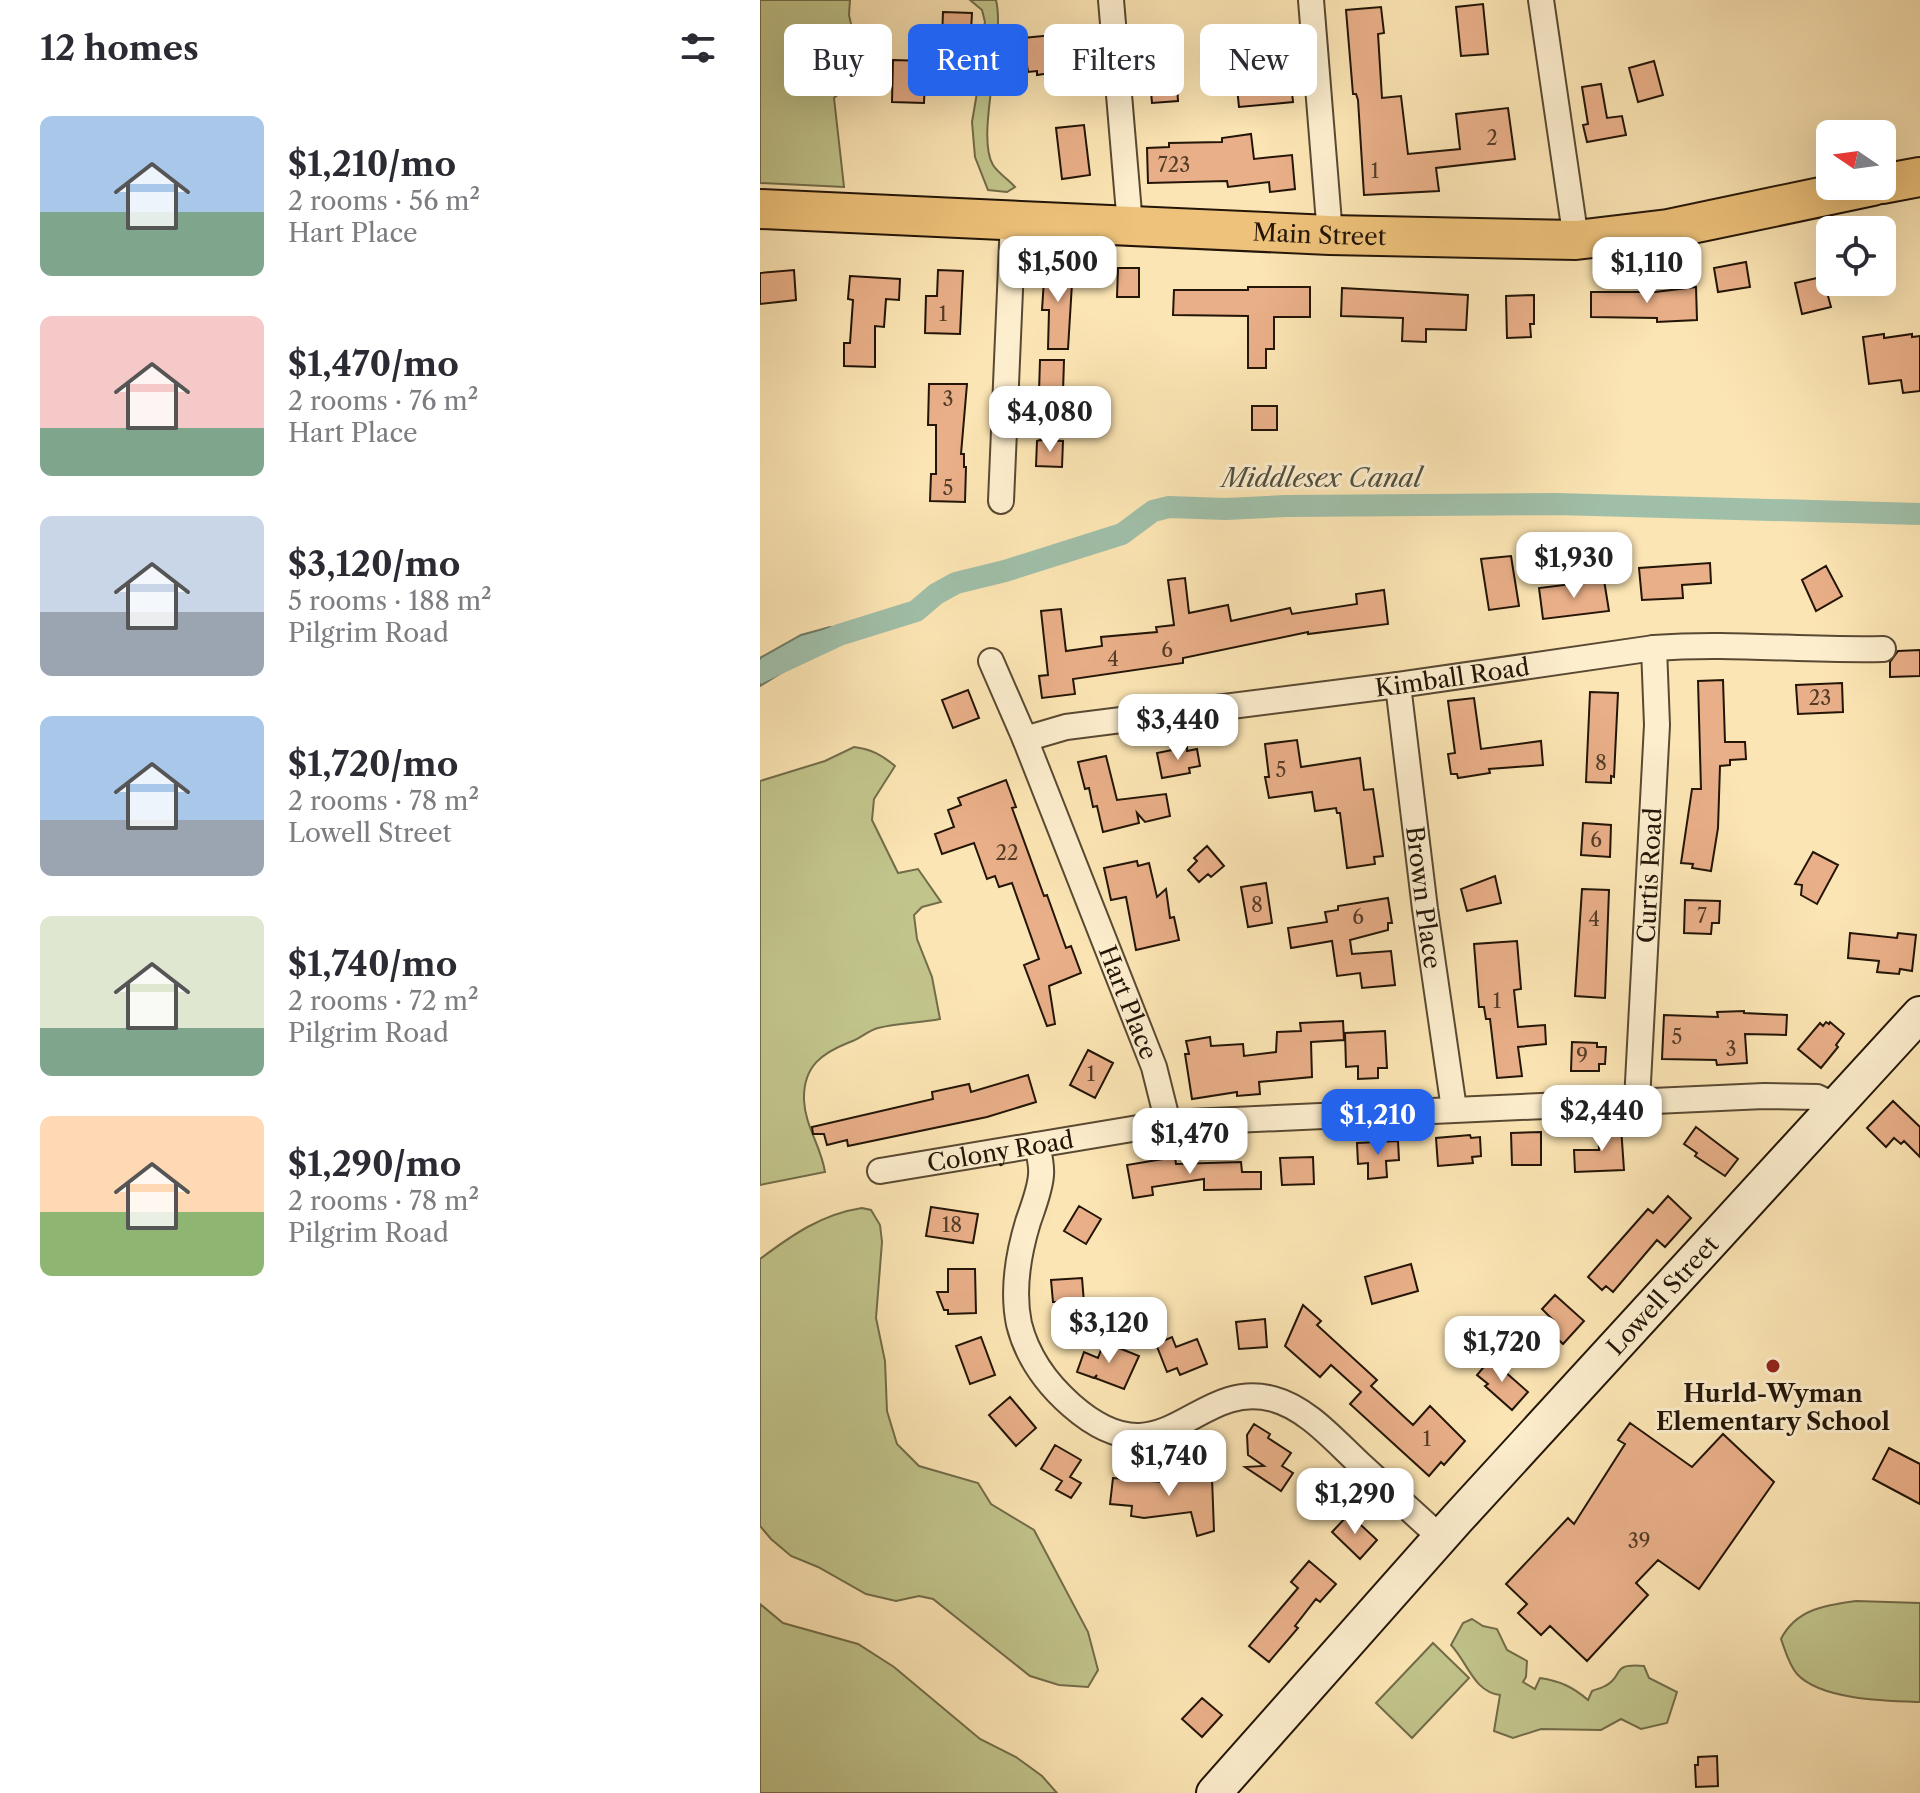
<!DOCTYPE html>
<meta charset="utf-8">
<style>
:root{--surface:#fff;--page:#f2f2f3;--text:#2b2b33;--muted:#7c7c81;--accent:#2563eb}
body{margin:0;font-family:"Libre Caslon Text",serif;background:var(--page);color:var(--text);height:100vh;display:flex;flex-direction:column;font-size:30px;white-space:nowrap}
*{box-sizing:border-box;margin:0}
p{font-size:26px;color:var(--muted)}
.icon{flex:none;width:44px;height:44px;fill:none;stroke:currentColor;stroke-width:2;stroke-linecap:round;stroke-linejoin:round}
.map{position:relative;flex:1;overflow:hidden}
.drawer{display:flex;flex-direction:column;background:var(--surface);width:760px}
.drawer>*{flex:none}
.top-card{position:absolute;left:24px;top:24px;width:760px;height:72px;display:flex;gap:16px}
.needle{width:52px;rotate:283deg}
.fabs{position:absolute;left:1056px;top:120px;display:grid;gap:16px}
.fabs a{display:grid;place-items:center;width:80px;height:80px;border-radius:12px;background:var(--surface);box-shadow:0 8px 32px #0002;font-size:40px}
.price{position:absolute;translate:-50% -68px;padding:0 18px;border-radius:16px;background:#fff;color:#222;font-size:26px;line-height:52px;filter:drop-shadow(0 2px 4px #0008)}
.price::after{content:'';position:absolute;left:50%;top:48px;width:24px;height:18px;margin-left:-12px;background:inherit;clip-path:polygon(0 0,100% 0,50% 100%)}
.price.on{background:var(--accent);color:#fff}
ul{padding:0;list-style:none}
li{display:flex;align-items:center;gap:24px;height:200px;padding:0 40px}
li span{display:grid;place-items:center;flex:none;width:224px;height:160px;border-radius:12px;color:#555}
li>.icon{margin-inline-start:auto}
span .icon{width:96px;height:96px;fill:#fffc;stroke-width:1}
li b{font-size:34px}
h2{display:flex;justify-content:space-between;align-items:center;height:96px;padding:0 40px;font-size:34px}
.pill{padding:0 28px;border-radius:12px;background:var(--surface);box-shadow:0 8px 32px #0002;font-size:28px;line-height:72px}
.pill.on{background:var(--accent);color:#fff}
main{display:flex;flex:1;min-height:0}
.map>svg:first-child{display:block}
</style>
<main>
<section class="drawer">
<h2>12 homes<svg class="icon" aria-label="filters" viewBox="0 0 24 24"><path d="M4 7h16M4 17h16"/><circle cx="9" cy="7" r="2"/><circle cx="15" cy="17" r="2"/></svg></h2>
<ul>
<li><span style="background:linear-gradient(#a9c7e8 60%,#7fa58c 0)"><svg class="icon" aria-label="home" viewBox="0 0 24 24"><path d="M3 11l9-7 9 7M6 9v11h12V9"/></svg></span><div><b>$1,210/mo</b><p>2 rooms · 56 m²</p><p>Hart Place</p></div></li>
<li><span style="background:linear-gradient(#f6c9c9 70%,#7fa58c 0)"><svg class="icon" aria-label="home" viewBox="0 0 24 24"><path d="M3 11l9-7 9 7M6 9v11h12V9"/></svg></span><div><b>$1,470/mo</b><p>2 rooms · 76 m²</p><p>Hart Place</p></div></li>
<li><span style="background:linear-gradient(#c9d6e8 60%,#9aa5b1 0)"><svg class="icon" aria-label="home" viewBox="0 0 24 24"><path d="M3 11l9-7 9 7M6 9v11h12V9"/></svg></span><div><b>$3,120/mo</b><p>5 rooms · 188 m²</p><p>Pilgrim Road</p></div></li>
<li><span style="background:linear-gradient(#a9c7e8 65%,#9aa5b1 0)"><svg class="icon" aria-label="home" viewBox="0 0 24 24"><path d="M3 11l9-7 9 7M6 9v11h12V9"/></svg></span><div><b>$1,720/mo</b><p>2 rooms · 78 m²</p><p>Lowell Street</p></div></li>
<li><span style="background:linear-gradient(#dfe7d0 70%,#7fa58c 0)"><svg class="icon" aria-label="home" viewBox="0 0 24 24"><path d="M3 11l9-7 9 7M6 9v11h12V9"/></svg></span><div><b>$1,740/mo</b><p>2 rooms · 72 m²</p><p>Pilgrim Road</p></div></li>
<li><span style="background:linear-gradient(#ffd9b3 60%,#8fb573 0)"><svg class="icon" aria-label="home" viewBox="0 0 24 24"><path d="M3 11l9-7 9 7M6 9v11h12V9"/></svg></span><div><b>$1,290/mo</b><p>2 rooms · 78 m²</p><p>Pilgrim Road</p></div></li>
</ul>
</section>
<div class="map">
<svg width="1160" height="1793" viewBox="0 0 1160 1793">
<rect width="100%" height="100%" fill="#fce5b4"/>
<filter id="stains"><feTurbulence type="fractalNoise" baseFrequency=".0025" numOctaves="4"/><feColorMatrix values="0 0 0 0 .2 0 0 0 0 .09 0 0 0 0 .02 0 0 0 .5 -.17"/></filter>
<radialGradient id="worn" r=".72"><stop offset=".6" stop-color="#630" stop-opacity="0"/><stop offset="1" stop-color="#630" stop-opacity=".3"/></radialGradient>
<!-- green -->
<path fill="#c1c48b" stroke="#726c49" stroke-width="2" d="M0,0H90L89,15L102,74L74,98L84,187L0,183Z
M210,0H236C246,41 215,135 233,165C238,173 249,180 255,187L247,192L228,190L215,157L212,122L220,75L218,58L225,22L222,10Z
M94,747C111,749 122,755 135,766L114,799L112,820L138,873L158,869L181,902L162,907L154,915L157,939L172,977L180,1019C160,1023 138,1023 118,1028C107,1031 100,1039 90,1042C62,1053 43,1066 44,1100C45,1126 61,1146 65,1172L0,1185V781L65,761Z
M102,1208L111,1210L120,1225L122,1242L116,1318L125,1361L127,1411L137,1444L159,1466L218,1483L231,1504L274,1530L328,1632L338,1670L328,1687L299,1685L270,1676L173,1599L159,1596L136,1601L106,1594L58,1567L31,1556L11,1539L0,1526V1259C32,1235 62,1214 102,1208Z
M1096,1601L1160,1603V1702C1127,1701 1061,1700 1037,1674C1029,1665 1025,1650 1021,1639C1036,1609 1066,1605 1096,1601Z
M0,1604L23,1623L98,1644L134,1667L220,1739L256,1757L282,1776L297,1793H0Z
M712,1619L723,1626L737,1629L747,1650L767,1661L766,1677L763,1682L775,1689L780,1678C800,1681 813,1687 828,1700L832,1691C836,1689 840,1689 845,1686C865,1676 849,1663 884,1666L889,1678L917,1692L907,1723L881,1729L861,1719L841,1730L781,1729L753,1738L734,1731L740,1695C714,1692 708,1663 691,1645L703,1623Z
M673,1643L709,1678L652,1738L616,1703Z"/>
<!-- water -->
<path fill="#a0bfa9" stroke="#6e7b68" stroke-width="2" d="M70,627L76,628L79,635L62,648L0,686V658L41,635Z"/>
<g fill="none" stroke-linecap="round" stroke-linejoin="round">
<!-- canal -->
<path stroke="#a0bfa9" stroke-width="22" d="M0,672L79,635L156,611L176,594L196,583L245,571L362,534L393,511L409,507L466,509L526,506L797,504L1160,514"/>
</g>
<!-- building -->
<path fill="#e9af88" stroke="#231507" stroke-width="2" d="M723,4L728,54L701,56L696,7Z
M621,7L624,33L618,34L622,98L641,96L648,154L700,149L696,114L748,108L755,159L676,168L679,191L604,195L598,100L596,94H593L586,10Z
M183,12L212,13L209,67L181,65Z
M293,35L297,72L277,75V71L268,72L263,38Z
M456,42H478V63H456Z
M415,55L418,101L392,103L389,69L398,68L397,56Z
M133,60L166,61L164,103L132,102Z
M894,61L903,95L878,102L869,68Z
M530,73L533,102L479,107L476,78Z
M841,84L847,118L862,116L866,135L827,142L823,125L828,124L822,87Z
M324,125L330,175L302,179L296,128Z
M491,134L494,159L532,155L535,189L510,192L509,182L468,187L467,181L388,183L387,148L409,147V143L462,142V138Z
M986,262L990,287L958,292L954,268Z
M285,265L313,267L308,349H288L289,310H282Z
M358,268H379V297H357Z
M34,270L36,300L0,304V273Z
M178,270L203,271L200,334L165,333L166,296H177Z
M1070,275L1068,296L1071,307L1042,314L1035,283Z
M90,276L140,279L139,300L126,299L124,327L115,326V367L84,366V343H90L93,300L88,299Z
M488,287H550V317H514V349H506V368H488V316L413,315L414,290H488Z
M936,287L937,320L897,322V318L831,317V292H895Z
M582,288L708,295L706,330L666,329V342L642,341L643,318L581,316Z
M774,295V324H770L771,337L747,338L746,296Z
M1124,334V338L1152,334V337L1160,336V391L1143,393L1141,380L1109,384L1103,337Z
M280,360H304L303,392H279Z
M169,384H207L201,454H204V467H206L205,502L170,501L171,474H176V425H168Z
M492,406H517V430H492Z
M280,440L303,441L302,467L276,466L277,441Z
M751,556L759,606L729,610L721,559Z
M950,563L951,583L922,585L923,598L882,600L879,568Z
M1066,566L1082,596L1056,611L1042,580Z
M425,578L429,613L468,605L471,621L530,608L532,614L597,604L596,594L624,590L628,624L548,634V632L423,658V663L313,679L315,694L282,698L279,676L288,675L281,611L301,609L306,651L342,646L341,637L397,632L396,627L414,625L408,580Z
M844,580L849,611L783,619L779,588Z
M1160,650V676L1130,677V662L1138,651Z
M963,680L965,742H985L986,759L970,760V765L960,766L958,828L951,871L932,868L933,864L921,863L932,789H941L938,681Z
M1082,683L1083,712L1038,714L1036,685Z
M208,690L219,718L193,728L182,700Z
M830,692L858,693L854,777L851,776V783L826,782Z
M714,698L721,749L781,741L783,765L729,769L730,773L698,778L697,774H691L688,754L695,753L688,701Z
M537,740L541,767L600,758L604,790L613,789L623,856L614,857L615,864L587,868L580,813H577L576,808L555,811L552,792L509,798L505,777H509L505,744Z
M427,747V751L437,749L440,766L429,768L430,773L402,778L397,753Z
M346,756L357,800L406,794L410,816L385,822L377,813L379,823L343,832L337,806L333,807L329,788L325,789L318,762Z
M246,780L256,807L252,808L284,896L287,895L306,948L311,946L321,973L289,986L295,1024L287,1026L264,965L279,959L252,883L239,887L235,876L227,879L214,843L182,854L175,834L194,827L188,810L201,805L198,798Z
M823,823L851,825L850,857L821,855Z
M447,846L464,866L451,877L448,874L439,882L428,870L437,861L434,858Z
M1053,852L1078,865L1057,904L1041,895L1042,885L1035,884Z
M377,861L378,866L389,863L397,897L406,889L410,918L414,917L419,940L376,950L366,897L351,900L344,868Z
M735,876L741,903L707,911L701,889Z
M506,883L512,923L488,927L481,887Z
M822,889L849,890L845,998L815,996Z
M628,898L632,923H628V930L590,940L592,954L631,951L635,985L602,988L600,973L577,976L572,941L531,948L528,928L567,922L565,912L578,910V906Z
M925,900L960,901L959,923H952L951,934L924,933Z
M1090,933L1137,938L1138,933L1156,935L1152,971L1140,969L1139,974L1117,972L1119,961L1088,958Z
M757,941L761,989L754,990L758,1027L785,1025L786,1044L758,1047L762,1076L737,1078L730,1019H726L724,1007H719L714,944Z
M984,1011V1013L1027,1015L1026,1035L985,1034L987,1063L957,1065L956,1060L902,1059L904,1015L958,1017L957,1012Z
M583,1021L584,1040L551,1042L552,1077L499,1082L500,1094L477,1096V1092L432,1099L425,1054H429L426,1041L450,1037L451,1046L483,1044L484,1056L516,1052L517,1032L541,1031L540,1023Z
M1066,1022L1069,1024L1070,1022L1084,1034L1076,1045L1078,1047L1061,1068L1038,1049L1060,1023L1063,1026Z
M625,1031L627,1068H618V1078L598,1079V1066L586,1067L585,1033Z
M812,1042L837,1043V1047H846L845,1064H839V1071H811Z
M328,1050L353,1063L335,1098L310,1085Z
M268,1075L276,1102L227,1117L88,1146L87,1140L67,1145L64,1134H53L52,1127L173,1099L172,1092L209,1084L211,1092Z
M1133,1101L1160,1127V1157L1144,1141L1141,1144L1134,1138L1126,1147L1107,1128Z
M861,1127L864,1170L815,1172L814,1150H839L838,1128Z
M936,1127L978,1159L965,1176L935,1156L937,1153L924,1144Z
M781,1132V1165H752L751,1133Z
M710,1135L711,1138L720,1137L721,1156L712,1157L713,1163L678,1166L676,1138Z
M638,1141L639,1160L626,1161L627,1177L608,1179V1163L598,1164L597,1143Z
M415,1157L416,1164L481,1162L482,1172H501V1189L444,1190V1179L392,1187L393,1195L373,1198L367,1165Z
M553,1157L554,1184L522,1185L520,1158Z
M908,1196L931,1218L905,1247L897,1240L853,1292L846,1286L842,1290L828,1277L888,1209L893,1213Z
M319,1206L341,1219L326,1244L304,1231Z
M171,1207L218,1214L213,1243L166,1236Z
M651,1264L658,1291L612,1304L605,1277Z
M188,1269H215L216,1313L188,1314V1310H184L177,1292H188Z
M322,1278L325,1315L305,1319L302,1308H297L296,1302H293L291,1280Z
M795,1295L824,1321L803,1344L786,1328L793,1320L782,1309Z
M543,1305L561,1321L557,1325L617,1380L611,1386L653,1425L670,1406L705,1441L684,1465L681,1462L669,1476L590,1404L601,1392L571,1365L560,1377L525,1346Z
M505,1319L507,1347L479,1349L476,1322Z
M221,1337L235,1375L210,1384L196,1346Z
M412,1337L416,1347L437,1339L447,1364L420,1375L417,1368L407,1372L396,1344Z
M344,1342L379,1356L364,1389L335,1378L337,1375L334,1378L317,1372L324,1352L338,1358Z
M732,1357L745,1367L743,1370L768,1392L752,1410L725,1386L728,1384L717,1375Z
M250,1397L276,1428L256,1446L229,1415Z
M870,1423L932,1467L963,1434L1014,1482L939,1589L898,1560L876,1583L888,1595L827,1661L790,1626L781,1635L758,1613L767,1604L746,1584L808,1518L814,1524L865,1444L858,1440Z
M494,1424L510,1434L508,1438L531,1453L522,1466L533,1473L521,1491L485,1467L504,1466L488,1455L487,1435Z
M295,1445L321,1460L310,1477L321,1483L311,1498L296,1490L302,1481L281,1469Z
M1129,1448L1160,1464V1504L1113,1479Z
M441,1469V1479L452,1478L454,1531L437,1536L431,1512L384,1518L371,1516L372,1506L350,1504L353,1478L414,1483L412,1471Z
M589,1514L617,1540L600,1559L572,1532Z
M549,1561L576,1584L560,1602L556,1599L535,1626L538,1628L509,1662L489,1646L538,1588L531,1582Z
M442,1698L462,1715L442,1737L422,1719Z
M957,1756L958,1786L936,1787L935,1765H938V1757Z"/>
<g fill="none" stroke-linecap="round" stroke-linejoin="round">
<defs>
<g id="street">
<path d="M351,0L370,225"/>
<path d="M551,0L570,235"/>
<path d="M781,0L816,240"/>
<path d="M241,501L253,220"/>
<path id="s1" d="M231,661L265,739L394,1067L408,1123L1004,1096L1057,1097L1076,1106"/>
<path id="s2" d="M638,685L665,909L694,1109"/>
<path id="s3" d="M265,739L306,727L638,685L894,648C970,642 1047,651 1123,649"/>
<path id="s4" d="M877,1101L897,725L894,648"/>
<path d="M277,1145C279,1154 282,1165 281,1175C280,1190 273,1207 268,1222C258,1255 252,1290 259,1324C267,1356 286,1383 311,1405C404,1487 434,1378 513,1399C547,1408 574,1440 600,1464C627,1489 654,1513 681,1538"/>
<path id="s5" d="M120,1171L408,1123"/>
</g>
<g id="secondary">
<path id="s6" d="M454,1793L697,1519L1160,1014"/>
</g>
<g id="primary">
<path d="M1122,184L1160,177"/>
<path id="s7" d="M0,209L570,235L816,240L908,229L1113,186"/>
</g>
</defs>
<!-- street casing -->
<use href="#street" stroke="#594932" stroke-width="28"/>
<!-- secondary casing -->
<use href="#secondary" stroke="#231507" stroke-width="38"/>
<!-- primary casing -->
<use href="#primary" stroke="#231507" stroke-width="42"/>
<!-- street -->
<use href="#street" stroke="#fdeece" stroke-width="24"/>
<!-- secondary -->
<use href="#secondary" stroke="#fdeece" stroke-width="34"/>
<!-- primary -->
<use href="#primary" stroke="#eec27a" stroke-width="38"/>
</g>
<!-- markers -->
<circle fill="#8f2418" stroke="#fdeece" stroke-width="3" cx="1013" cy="1366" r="8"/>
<g text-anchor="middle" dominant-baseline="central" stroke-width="6" stroke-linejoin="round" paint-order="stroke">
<!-- number labels -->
<g font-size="20" fill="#543c27">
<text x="732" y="138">2</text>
<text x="414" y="165">723</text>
<text x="615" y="171">1</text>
<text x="183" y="314">1</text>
<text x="188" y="399">3</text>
<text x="188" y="488">5</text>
<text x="407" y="650">6</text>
<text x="353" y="659">4</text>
<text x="1060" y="698">23</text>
<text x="841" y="763">8</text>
<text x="521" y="770">5</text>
<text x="836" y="840">6</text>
<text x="247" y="853">22</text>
<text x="497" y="905">8</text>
<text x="942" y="916">7</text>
<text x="598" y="917">6</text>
<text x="834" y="919">4</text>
<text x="737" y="1001">1</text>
<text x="917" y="1037">5</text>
<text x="971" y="1049">3</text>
<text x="822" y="1056">9</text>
<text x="331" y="1074">1</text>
<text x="192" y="1225">18</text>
<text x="667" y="1439">1</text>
<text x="879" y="1541">39</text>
</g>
<!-- street labels -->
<g font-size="24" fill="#231507" stroke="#fdeece">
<text stroke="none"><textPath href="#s7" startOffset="560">Main Street</textPath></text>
<text stroke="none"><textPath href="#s3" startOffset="432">Kimball Road</textPath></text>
<text stroke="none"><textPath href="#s4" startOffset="226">Curtis Road</textPath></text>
<text stroke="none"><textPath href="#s2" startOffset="214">Brown Place</textPath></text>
<text stroke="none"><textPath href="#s1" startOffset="368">Hart Place</textPath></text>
<text stroke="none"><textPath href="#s5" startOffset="122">Colony Road</textPath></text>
<text stroke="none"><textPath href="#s6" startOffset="670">Lowell Street</textPath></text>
</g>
<!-- poi labels -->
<g font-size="24" font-weight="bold" fill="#231507" stroke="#fdeece">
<text x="1013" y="1393">Hurld-Wyman<tspan x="1013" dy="28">Elementary School</tspan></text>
</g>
<!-- water labels -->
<g font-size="26" font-style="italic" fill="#4f5040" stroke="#fdeece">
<text x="562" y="478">Middlesex Canal</text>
</g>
</g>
<rect width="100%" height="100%" filter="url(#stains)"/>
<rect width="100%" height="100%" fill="url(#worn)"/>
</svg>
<div class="fabs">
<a><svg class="needle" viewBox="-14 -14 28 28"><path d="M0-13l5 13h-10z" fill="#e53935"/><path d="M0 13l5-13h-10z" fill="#7c7c81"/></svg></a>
<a><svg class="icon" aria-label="locate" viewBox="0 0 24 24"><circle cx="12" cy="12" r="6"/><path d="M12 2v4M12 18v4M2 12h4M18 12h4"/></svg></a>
</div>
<b class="price" style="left:298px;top:304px">$1,500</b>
<b class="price" style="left:887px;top:305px">$1,110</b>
<b class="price" style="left:290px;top:454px">$4,080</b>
<b class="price" style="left:814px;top:600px">$1,930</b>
<b class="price" style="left:418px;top:762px">$3,440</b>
<b class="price" style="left:842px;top:1153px">$2,440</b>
<b class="price on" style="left:618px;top:1157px">$1,210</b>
<b class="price" style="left:430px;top:1176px">$1,470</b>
<b class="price" style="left:349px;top:1365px">$3,120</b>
<b class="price" style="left:742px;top:1384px">$1,720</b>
<b class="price" style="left:409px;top:1498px">$1,740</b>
<b class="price" style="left:595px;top:1536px">$1,290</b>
<div class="top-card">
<a class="pill">Buy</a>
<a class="pill on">Rent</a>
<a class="pill">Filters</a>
<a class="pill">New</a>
</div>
</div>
</main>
